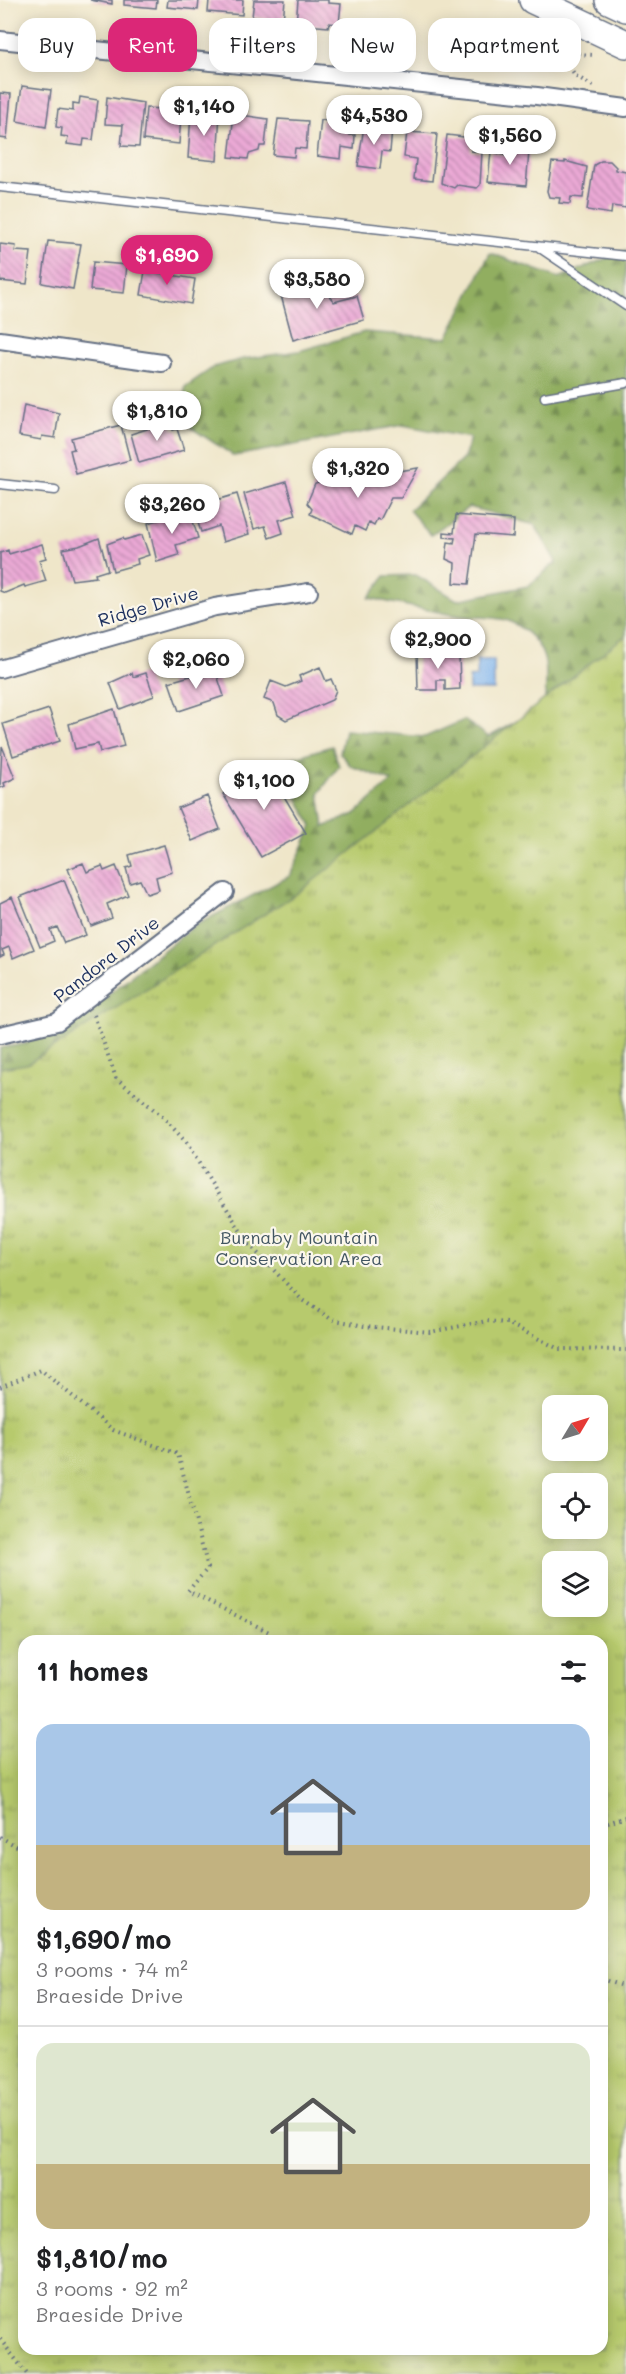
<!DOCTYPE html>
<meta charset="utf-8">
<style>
:root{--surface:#fff;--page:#f6f6f6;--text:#202124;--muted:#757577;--line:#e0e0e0;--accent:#db2777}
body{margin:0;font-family:Mali,sans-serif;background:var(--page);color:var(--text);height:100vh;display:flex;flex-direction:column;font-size:22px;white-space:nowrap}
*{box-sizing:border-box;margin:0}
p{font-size:20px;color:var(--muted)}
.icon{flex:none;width:33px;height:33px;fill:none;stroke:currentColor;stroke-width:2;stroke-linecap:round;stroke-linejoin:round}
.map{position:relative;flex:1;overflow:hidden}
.details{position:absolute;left:18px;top:1635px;width:590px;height:720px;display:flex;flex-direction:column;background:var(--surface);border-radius:18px;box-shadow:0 3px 15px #0003}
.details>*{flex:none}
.hud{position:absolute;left:18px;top:18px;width:591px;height:54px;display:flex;gap:12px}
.needle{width:39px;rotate:52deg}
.buttons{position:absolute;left:542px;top:1395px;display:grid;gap:12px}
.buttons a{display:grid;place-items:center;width:66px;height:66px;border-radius:12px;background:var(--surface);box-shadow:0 3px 15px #0003;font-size:30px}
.price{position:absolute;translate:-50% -51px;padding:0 14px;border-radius:21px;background:#fff;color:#222;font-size:20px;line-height:39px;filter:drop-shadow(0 2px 3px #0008)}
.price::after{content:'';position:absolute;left:50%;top:36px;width:18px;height:14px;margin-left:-9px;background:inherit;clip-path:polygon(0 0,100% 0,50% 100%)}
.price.current{background:var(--accent);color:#fff}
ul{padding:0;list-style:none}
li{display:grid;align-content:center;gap:12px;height:318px;padding:0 18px}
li+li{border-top:2px solid var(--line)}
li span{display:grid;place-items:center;height:186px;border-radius:18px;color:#555}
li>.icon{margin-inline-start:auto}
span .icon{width:108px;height:108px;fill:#fffc;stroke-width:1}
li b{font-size:26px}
h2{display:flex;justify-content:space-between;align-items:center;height:72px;padding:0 18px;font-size:26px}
.pill{padding:0 21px;border-radius:18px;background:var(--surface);box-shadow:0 3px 15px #0003;font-size:21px;line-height:54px}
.pill.current{background:var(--accent);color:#fff}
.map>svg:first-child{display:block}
</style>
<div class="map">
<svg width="626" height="2374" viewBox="0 0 626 2374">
<defs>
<pattern id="forest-firs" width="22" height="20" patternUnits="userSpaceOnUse" patternTransform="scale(1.5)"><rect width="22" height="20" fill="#91ae60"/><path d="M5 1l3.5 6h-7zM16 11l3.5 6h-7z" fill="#768e52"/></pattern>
<pattern id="park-tufts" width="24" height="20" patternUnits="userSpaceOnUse" patternTransform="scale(1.5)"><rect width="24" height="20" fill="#b7ca6d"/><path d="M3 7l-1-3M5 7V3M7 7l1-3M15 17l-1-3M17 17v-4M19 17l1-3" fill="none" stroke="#94a45d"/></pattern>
<pattern id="building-back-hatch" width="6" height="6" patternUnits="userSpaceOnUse" patternTransform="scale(1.5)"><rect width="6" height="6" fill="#eba9d5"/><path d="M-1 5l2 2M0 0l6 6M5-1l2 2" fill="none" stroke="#be8ab0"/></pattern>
</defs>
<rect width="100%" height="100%" fill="#fbf7ec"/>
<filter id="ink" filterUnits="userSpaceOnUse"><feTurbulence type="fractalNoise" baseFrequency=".0167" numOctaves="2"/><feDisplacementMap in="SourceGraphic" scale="12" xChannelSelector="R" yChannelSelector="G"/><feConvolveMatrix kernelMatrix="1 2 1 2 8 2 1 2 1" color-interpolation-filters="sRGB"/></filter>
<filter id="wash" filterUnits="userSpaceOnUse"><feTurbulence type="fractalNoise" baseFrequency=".008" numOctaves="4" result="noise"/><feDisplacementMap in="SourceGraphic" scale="24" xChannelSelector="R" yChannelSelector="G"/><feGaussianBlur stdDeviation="1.35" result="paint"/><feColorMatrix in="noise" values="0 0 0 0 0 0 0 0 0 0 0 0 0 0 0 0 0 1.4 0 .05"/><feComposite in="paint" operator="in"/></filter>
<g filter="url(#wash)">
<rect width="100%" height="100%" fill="#efe6c9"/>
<!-- forest -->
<path fill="url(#forest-firs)" stroke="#566e5f" stroke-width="1.5" fill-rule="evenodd" d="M626,250V2374H0V1048L24,1044L77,1019L194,926L290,876L312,826L279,762L332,746L339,766L319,793L324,827L355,814L392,781L351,766L340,753L345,730L425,737L464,720L489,737L544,705C549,668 549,642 511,622C498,616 475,618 460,616C430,611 399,604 369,598L385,576L416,575L457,600L528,586L556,562L535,525L469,507L431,535L409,510L464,458L470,438L403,425L234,456L184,423L185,387L214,367L243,359L299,351L364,332L447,338L490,253L559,278ZM552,1406H597V1450H552ZM552,1484H597V1528H552ZM552,1562H597V1606H552ZM24,1641H602V2349H24Z"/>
<!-- park -->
<path fill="url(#park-tufts)" stroke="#697c66" stroke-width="1.5" fill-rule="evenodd" d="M626,635V2374H0V1068L27,1064L298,893ZM552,1406H597V1450H552ZM552,1484H597V1528H552ZM552,1562H597V1606H552ZM24,1641H602V2349H24Z"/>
<!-- water -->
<path fill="#81b5ee" stroke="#4e72a6" stroke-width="1.5" d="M477,660H494V690H469V678L477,677Z"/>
<g id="blocks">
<!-- building -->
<path fill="url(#building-back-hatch)" d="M90,0H112V4Z
M124,0H157L156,8L124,5Z
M168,0H199L198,10L167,7Z
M209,0H243L242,15L208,12Z
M254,0H285L283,21L252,17Z
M298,0H328V3L341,4L339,24L329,23L328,27L296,24Z
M22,86L51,90L46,127L17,121Z
M0,93L11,94L7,139L0,138Z
M80,97L98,100L93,140L84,139L83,146L67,144L68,137L61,136L62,128L56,127L58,109L73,111V103L79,104Z
M107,97L143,103L139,147L121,146L123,125L105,124Z
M146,108L162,109L161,114H166L170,110L178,111L181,116L179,144L143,140Z
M207,112L220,113L217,161L188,158L191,114L207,115Z
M234,114L268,119L265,146H260L259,151L249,154L248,159L229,157Z
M278,119L308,121L306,149L295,148L294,157L273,155Z
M321,120L352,124L350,135H355L354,149L342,147L341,159L317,156Z
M364,126L392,129L390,152L382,151L380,169L358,166Z
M407,132L437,134L432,181L414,179L416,159L404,157Z
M447,135L472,138L471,151L482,152L480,185L477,188L457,185L454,188L441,183Z
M507,142L523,143L522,151L529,152L526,186L488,182L491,151L506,156Z
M565,161L587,167L583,198L571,197L570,204L559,203L560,198L549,197L547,191L552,162L565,163Z
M601,161H610L616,167V170L626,172V208L612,206L611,214L587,210L594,165Z
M48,241L81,244L73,289L42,283Z
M0,244L16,246L15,251L31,252L27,284L0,281Z
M93,262L127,265L124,293L90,290Z
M146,265L160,267L159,273L195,279L191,304L141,295Z
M309,282L322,287L334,302L357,296L364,320L293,340L279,288Z
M24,405L59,413L55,438L42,436L41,440L19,436Z
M153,424H162L163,426L171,424L173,430L177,429L184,450L139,463L131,434L147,429Z
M121,425L130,460L76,474L70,450L74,449L71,438Z
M418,468L401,498H391L380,520L377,519L374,525L369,522L365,531L355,526L352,534L310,514L312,509L307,503L315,484L322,482L328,485L329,482Z
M286,482L296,515L279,520L283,533L269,538L265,526L254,529L244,494Z
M237,494L249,534L223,542L219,526L201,532L193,507Z
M190,511L198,538L176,545L179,555L157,562L148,523Z
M456,515L514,520L513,537L476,534L469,584L454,583L455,563L446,559L448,542L454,543L455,538L444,537V532L454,533Z
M142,535L149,555L137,559L138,564L113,571L107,544L123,538L124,540Z
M99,538L108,570L95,574L96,577L72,580L63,549L79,546Z
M42,544L46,558L39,560L46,581L25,587L24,585L5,593L0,591V553L8,550L9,554Z
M459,652L460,689L445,690V680H437V690H418L417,653Z
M320,667L326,681L331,679L336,690L332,700L286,720L278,715L274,703L264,699L271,681L286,687L301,681L299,676Z
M215,669L224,696L179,711L169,682Z
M132,673L133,677L146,673L154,696L120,709L110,683Z
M49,709L60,741L13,756L3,724Z
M114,709L124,746L100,752L98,744L75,749L69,724Z
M2,746L15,778L4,783L5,786L0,788Z
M264,766L268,774L273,771L279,778L286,790L282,793L306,833L261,857L223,794Z
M207,796L220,829L192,841L178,808Z
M164,845L172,872L156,877L159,890L147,894L140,880L130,883L126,868L132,866L129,855Z
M83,863L87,872L102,866L104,871L116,866L128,895L107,904L112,918L91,926L68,869Z
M64,880L86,935L64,943L57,927L50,930L54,941L40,947L20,897Z
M12,897L34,949L13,958L9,947L2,950L4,955L0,957V903Z"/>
</g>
</g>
<g filter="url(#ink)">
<use href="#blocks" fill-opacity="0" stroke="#656f83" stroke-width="1.5"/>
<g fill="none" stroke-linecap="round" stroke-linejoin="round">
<defs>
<path id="service" d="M0,187L626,256
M540,248L626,306
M545,397L626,383
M0,484L55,490"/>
<path id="minor" d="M0,40L537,96L626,108
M0,340L162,363
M0,669L215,607L309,592
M0,1035L57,1022L225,892"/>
<path id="primary" d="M533,0L626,44
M609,0L626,8"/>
</defs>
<!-- service casing -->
<use href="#service" stroke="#656f83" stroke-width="11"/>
<!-- minor casing -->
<use href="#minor" stroke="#656f83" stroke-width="20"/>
<!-- primary casing -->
<use href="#primary" stroke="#656f83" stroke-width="30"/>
<!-- path -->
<path stroke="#656f83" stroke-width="4" stroke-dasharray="1.5 4.5" stroke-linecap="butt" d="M593,86L576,76L570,68L571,59L577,54L594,55
M94,1015L116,1078L163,1117L186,1142L248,1243L302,1300L331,1319L364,1326L430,1332L487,1321L507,1323L559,1349L626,1350
M0,1387L41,1370L113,1430L178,1454L208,1568L188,1591L269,1632L267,1641
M602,1825L626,1817
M0,1837L24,1850
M602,1979L626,1987
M0,2339L27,2374"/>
<!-- service -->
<use href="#service" stroke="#fff" stroke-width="8"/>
<!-- minor -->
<use href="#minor" stroke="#fff" stroke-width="16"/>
<!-- primary -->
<use href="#primary" stroke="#fff" stroke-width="27"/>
</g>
</g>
<g text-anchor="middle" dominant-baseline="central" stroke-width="4.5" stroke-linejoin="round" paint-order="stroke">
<!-- street labels -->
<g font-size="18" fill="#1b2f5e" stroke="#fbf7ec">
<text transform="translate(148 606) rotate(-16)">Ridge Drive</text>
<text transform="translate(106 959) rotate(-38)">Pandora Drive</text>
</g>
<!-- park labels -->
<g font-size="18" fill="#425662" stroke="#fbf7ec">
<text x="299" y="1237">Burnaby Mountain<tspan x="299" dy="21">Conservation Area</tspan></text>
</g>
</g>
</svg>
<div class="buttons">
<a><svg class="needle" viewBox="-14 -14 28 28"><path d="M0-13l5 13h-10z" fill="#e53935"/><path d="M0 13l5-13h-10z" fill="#757577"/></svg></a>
<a><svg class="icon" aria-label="locate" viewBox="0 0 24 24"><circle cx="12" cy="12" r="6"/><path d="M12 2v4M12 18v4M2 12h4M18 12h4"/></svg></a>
<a><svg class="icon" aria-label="layers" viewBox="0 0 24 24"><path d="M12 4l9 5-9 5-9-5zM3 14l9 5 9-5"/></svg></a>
</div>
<b class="price" style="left:204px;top:137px">$1,140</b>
<b class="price" style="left:374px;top:146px">$4,530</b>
<b class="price" style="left:510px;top:166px">$1,560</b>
<b class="price current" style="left:167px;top:286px">$1,690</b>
<b class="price" style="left:317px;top:310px">$3,580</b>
<b class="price" style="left:157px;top:442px">$1,810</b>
<b class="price" style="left:358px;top:499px">$1,320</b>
<b class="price" style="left:172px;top:535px">$3,260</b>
<b class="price" style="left:438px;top:670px">$2,900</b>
<b class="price" style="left:196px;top:690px">$2,060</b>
<b class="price" style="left:264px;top:811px">$1,100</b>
<div class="hud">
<a class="pill">Buy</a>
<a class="pill current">Rent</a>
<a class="pill">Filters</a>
<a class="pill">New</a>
<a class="pill">Apartment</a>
</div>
<section class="details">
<h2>11 homes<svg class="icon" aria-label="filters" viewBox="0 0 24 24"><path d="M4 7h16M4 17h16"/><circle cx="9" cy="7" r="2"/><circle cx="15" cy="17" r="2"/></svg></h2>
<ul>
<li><span style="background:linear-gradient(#a9c7e8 65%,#c2b280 0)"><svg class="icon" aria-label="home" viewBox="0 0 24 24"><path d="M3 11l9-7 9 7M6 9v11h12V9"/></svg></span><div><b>$1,690/mo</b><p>3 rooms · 74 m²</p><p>Braeside Drive</p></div></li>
<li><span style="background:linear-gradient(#dfe7d0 65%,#c2b280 0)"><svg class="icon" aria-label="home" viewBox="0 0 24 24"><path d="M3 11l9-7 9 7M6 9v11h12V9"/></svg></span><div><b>$1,810/mo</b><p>3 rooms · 92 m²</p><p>Braeside Drive</p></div></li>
</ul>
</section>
</div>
